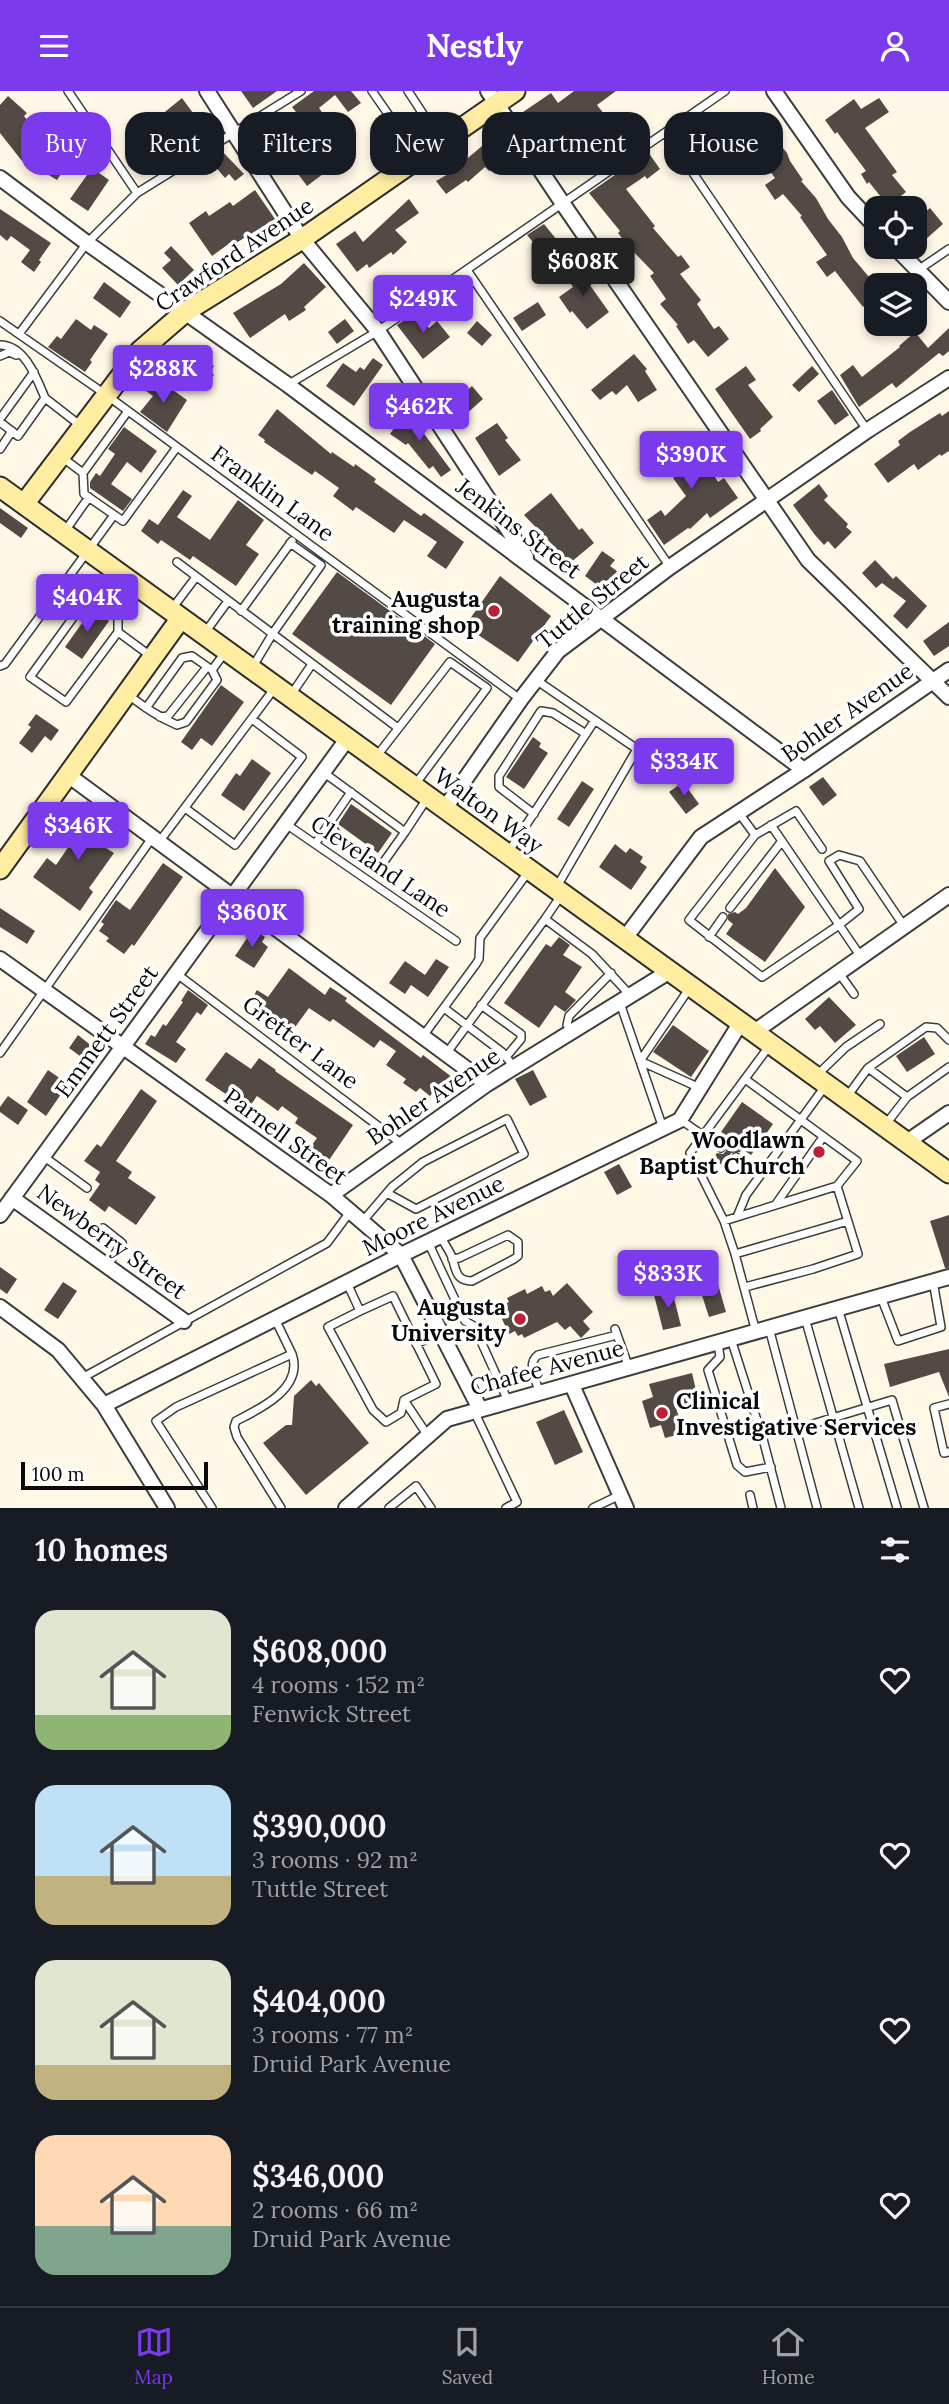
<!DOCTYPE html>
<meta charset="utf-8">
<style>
:root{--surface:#171b24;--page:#20242c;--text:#f1f3f6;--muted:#9ea1a6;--line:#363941;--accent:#7c3aed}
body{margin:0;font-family:Lora,serif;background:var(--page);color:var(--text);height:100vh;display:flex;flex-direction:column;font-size:26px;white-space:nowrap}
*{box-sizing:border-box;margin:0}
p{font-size:23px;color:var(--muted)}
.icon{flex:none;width:38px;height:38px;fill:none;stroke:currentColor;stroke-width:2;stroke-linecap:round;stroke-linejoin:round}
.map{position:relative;height:1417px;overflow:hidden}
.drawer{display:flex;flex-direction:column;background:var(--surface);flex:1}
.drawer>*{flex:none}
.banner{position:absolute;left:21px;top:21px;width:908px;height:63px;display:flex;gap:14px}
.buttons{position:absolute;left:864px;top:105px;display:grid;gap:14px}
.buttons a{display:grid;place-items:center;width:63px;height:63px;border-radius:14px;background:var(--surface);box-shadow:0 4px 10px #0003;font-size:35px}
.scale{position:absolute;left:21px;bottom:18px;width:187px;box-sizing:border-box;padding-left:7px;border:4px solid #0a0a0a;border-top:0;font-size:19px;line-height:24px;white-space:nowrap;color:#0a0a0a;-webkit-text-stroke:5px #fff;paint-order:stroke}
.price{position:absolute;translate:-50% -60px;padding:0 16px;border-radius:7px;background:var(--accent);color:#fff;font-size:23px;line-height:46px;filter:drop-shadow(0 2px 4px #0008)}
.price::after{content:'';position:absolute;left:50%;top:42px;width:21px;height:16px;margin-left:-10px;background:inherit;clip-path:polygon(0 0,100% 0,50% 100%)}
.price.current{background:#222;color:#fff}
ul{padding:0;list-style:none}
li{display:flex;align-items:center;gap:21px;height:175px;padding:0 35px}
li span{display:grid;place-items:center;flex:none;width:196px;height:140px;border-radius:21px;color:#555}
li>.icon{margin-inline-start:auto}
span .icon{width:84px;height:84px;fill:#fffc;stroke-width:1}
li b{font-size:30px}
h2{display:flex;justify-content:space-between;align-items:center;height:84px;padding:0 35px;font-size:30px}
.pill{padding:0 24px;border-radius:21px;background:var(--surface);box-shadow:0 4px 10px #0003;font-size:24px;line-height:63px}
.pill.current{background:var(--accent);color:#fff}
header{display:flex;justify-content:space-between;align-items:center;height:91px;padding:0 35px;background:var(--accent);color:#fff;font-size:32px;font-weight:700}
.dock{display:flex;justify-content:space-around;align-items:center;height:98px;border-top:2px solid var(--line);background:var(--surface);font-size:19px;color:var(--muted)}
.dock a{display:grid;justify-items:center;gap:4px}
.dock .current{color:var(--accent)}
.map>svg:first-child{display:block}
</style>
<header><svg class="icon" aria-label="menu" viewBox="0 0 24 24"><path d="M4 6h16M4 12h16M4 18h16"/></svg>Nestly<svg class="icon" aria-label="person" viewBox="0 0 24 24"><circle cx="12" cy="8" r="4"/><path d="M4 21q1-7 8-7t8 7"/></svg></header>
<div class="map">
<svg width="949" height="1417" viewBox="0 0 949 1417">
<rect width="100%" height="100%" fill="#fff8e7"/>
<!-- building -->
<path fill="#534a46" d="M241,0H277L253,17Z
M314,0H351L361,12L348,21L335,4L319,17L341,47L335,51L341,60L319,77L323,83L307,95L279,57L307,35L292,16Z
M574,0H616L597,14L611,32L589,49L583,40L564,52L551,33L537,43L523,21L551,2L558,12Z
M8,5L27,22L24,25L37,42L41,38L63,63L56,69L66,75L57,89L47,83L29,63L22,70L0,42V14Z
M182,7L212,48L179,68L169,55L182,44L170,29L150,45L144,38Z
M879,7L889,21L865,37L897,81L892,84L906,101L888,115L869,91L867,93L861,83L866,80L837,41L835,43L825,29L854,8L861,18Z
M766,36L787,62L790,70L803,89L801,90L816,107L828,128L842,146L853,167L869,186L873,182L885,194H877V203L863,216L835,180L827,186L816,171L827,164L800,126L802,125L783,103L775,109L765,94L775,87L759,65L754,69L743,55Z
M495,38L512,64L489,80L485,76L468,91L466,89L446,103L436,90L450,82L488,50L485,45Z
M220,58L244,83L235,90L229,83L225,87L207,66Z
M648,61L660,78L647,88L645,85L626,98L655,135L653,137L678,166L681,164L690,176L680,183L701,209L697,213L714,238L719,235L729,248L708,266L694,249L688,253L676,235L678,234L660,213L666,208L650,185L654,182L629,156L618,142L620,140L589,102Z
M92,77L109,89L88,120L70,108Z
M255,99L275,128L236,152L234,149L212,165L189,132L206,120L209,125L230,111L233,115Z
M409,108L419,122L395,139L407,151L393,164L391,161L369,177L367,173L357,181L336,153L355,140L363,151Z
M930,117L943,133L925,149L922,146L915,151V129Z
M0,118L51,152L39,169L41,171L34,181L21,171L30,159L11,145L7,150L0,144Z
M544,133L557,149L541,161L527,144Z
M171,155L194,179L178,194L162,177L171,169L164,162Z
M581,171L587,180L582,183L609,221L587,238L572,220L570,222L559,206L573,196L564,181Z
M304,172L326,196L304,216L306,219L289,230L285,223L250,247L233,222L281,193Z
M393,189L404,202L386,218L375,206Z
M104,191L131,211L120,227L93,207Z
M538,211L546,224L522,240L513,227Z
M415,222L429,237L437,230L450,246L423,268L397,234Z
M76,228L91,239L94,234L108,243L90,269L92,271L85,281L48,256L57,245L61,248Z
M345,228L354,240L337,253L328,241Z
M477,230L492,244L482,255L467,242Z
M949,237V260L943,265L939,262L896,297L892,292L859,316L840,284L853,274L862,286L900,256L899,255L915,241L928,257Z
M190,257L214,275L210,281L214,284L206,295L178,274Z
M634,263L647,278L645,280L657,299L638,311L627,294L616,304L612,300L600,309L591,299Z
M373,267L383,274L354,315L326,295L343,272L356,281L360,276L364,279Z
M746,275L756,289L748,294L773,326L760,338L761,340L750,348L715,298Z
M812,275L819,283L799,301L792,294Z
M156,287L187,309L167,341L140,321L153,305L146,300Z
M472,295L483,308L464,325L453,312Z
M832,299L849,324L835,334L817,310Z
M277,318L331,363L332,361L354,376L355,373L376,388L374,391L421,425L424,422L464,451L446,478L427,465L437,451L404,429L394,442L356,416L353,420L333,405L339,397L315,380L312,384L264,351L265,349L258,344Z
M949,320V360L941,365L940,363L918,379L914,373L888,392L874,373L900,354L898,350L910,341L940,322L942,325Z
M405,321L421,333L419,336L451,379L441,386L433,375L429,378L408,352L406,354L390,343Z
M497,332L508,347L505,349L521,369L499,385L475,347Z
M124,336L157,360L141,382L127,371L111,393L132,408L123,420L90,397V391L96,382L100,385L115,363L108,358Z
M688,341L718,391L724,387L738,407L710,427L707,422L690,438L688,437L664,454L647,429L661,419L665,425L686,405L673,387L676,385L663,364L669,360L666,354Z
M819,393L828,405L824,409L848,433L846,436L852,441L835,458L828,450L824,454L815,444L793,414Z
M183,399L192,405L177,426L210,449L238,409L264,429L246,454L259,463L236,495L193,465L190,469L161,449L158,453L141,440L149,428L158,434Z
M551,402L579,439L582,437L594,452L570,472L524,424Z
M0,417L28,437L21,447L0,432Z
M602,460L615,469L610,475L617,480L604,499L585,485Z
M875,469L893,488L896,485L927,515L907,538L893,525L906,510L882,492L876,497L862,482Z
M337,481L435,553L391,614L292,543Z
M500,485L551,525L518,571L465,535Z
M92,518L109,530L82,568L65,556Z
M949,531V555L934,565L923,550Z
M221,594L244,611L212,655L201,647L192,659L181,651Z
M36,623L59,639L51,650L45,645L32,662L19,652L31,636L28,634Z
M533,646L541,652L539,656L548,662L524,698L506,686Z
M252,668L271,682L244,720L221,704L236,682L240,685Z
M823,686L837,704L823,715L809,696Z
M582,690L594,698L569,736L557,728Z
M683,691L699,713L686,723L669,701Z
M87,710L95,716L93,718L109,730L95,750L114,762L89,797L93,801L80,820L33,786L47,767L56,774L85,732L76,726Z
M351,713L392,742L378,762L338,733Z
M615,753L626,762L630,757L643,766L640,771L647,776L631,799L599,776Z
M163,772L183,786L134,855L132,853L124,863L106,850L109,847L99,840L104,833L101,831L116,809L130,819Z
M775,777L805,816L765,871L726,843L733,833L728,829V823L735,821L738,823L746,817Z
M0,817L35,840L27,853L0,836Z
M253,838L265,846L262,851L268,856L254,877L235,865Z
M559,846L570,854L563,864L582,876L565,901L576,909L565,921L555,914L539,937L504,912L546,853L551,856Z
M436,868L449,876L428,906L411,894L405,903L389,892L405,870L425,884Z
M289,877L325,904L330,896L347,907L345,910L362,923L421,967L423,964L453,987L440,1004L434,1000L430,1005L420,997L416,1001L403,992L406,988L386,974L396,960L380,949L374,957L333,928L330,931L309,917L293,939L251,909L257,899L268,906Z
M188,899L208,914L201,924L197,921L176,951L186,958L176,972L145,953L151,944L155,946L163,933L166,935L183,911L181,910Z
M829,906L856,934L835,952L820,935L815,939L805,928Z
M673,934L709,960L691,986L653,961Z
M78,944L93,956L84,968L69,957Z
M924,946L935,963L907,981L896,965Z
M226,961L251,978L259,967L276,979L275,980L353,1034L325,1075L306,1062L317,1047L295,1032L298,1027L282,1015L278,1020L257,1005L248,1018L205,989Z
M48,979L68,993L46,1025L27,1011Z
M533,979L547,1006L530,1015L515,988Z
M141,998L157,1010L116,1070L132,1081L128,1087L156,1106L136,1134L109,1115L105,1121L89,1109L100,1093L95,1089L100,1081L84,1070L97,1053L101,1056Z
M8,1005L28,1019L18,1034L0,1021V1016Z
M742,1011L773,1033L751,1064L742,1058L740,1061L731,1062L730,1066L733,1071L728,1078L713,1068L717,1062L723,1063L726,1060L724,1052L728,1046L721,1041Z
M619,1073L632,1096L617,1104L604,1081Z
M949,1124V1177H945L930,1130Z
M0,1176L17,1188L7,1203L0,1198Z
M717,1190L726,1221L709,1226L699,1195Z
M63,1191L77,1200L58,1228L44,1219Z
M567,1192L593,1221L583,1230L590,1238L581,1247L570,1235L565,1239L557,1231L524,1247L522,1243L518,1245L515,1240L509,1243L497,1217L509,1211L507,1207L525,1198L527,1203L542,1195L545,1201L550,1199L553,1205Z
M672,1199L681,1235L663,1239L654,1204Z
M949,1258V1306L939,1281L890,1296L884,1273Z
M692,1282L699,1312L676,1317L684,1342L665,1347L661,1334L650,1337L642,1310L653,1306L649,1293Z
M311,1289L316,1295L319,1292L369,1352L306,1404L263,1352L286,1334H292L294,1305Z
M564,1319L583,1361L555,1374L536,1331Z"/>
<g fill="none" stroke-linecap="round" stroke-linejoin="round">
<defs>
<path id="lane" d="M68,0L137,102
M372,0L418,66
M408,0L440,49
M666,42L867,339
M467,179L670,476
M918,179L949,158
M0,230L105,303L520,608
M19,243L87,152L137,102L301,0
M0,254C25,254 37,288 45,307
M0,265L9,261L16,264
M289,293L378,240L725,0
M0,328L34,281
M0,331L18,345L45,307L81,335
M0,358L12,340
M63,367L83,382L128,320
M83,382L84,403L123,430L177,356
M65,440L89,406
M177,471L398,637
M115,482L88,506L118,526V541L152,566
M88,506L30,586L66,611L118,541
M171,519L196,486
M241,520L292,450
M204,543L228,510
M0,575L5,573L114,424
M252,577L273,542L321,474L290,452
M212,579L226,560
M536,589L637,658L556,797
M127,603C143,615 158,626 177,634L186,631L217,589L212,579L192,565L182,567L146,617
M291,604L312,573
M160,626L168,625L207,576
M376,666L450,571L487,597L414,695
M323,681L405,741L428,706
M185,717L235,754L302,666L252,628
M739,722L755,744
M534,723L499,696V685L541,620L553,622L586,643
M331,730C333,750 364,763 379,773L383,772L405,741
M286,733L456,850
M771,734L861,866
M159,751L274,598
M315,753L351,701
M822,758L796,720L755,744L689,829L762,886L839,834L859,818L829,770L839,764L860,770L904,835
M509,760L595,629
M562,803L545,828L592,863L630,904
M730,817L782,750
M709,846L723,826
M839,882L854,903
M177,883L402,1053
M620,912L663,1037
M481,914L521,943V948L506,966
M444,917L502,961L514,976
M572,942L567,934L569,925L611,882
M423,945L476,873L479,868L480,847L528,781
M949,949L937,937L926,936L868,977L907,1006L949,976
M0,962L152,747
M446,963L545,828
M640,970L691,895
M640,970L700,997
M816,985L846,956L880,933
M846,1007L868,977
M681,1029L721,1057
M886,1033L907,1006
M43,1065L87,1097
M736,1066L760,1083
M776,1113L823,1046
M737,1126L746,1104L826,994
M724,1130L837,1095
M362,1131L392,1096L423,1071L507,1028L524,1063L416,1118L387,1102
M103,1137L122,1152L107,1175
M440,1145C444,1152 449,1159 452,1166C456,1178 455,1190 472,1190L514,1168L518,1165V1151L508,1144L459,1167L452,1168
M428,1151L465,1230L474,1235L508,1310
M735,1163L848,1130
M347,1192L360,1220L393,1205L436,1293L404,1309L401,1322L386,1331L373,1319L328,1236L360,1220
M745,1196L813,1178L858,1163L837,1095L857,1070L745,988
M881,1206L898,1250L941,1236L933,1190
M838,1217L897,1417
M805,1227L859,1417
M275,1228L292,1263
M769,1237L817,1417
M615,1238L629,1277
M756,1241L735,1163L724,1130L690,1062L770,954
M731,1248L763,1348L781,1417
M718,1252L720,1266L708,1279L737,1374L745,1381L771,1376
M416,1253L440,1242
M82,1287L327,1152L350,1121
M540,1302C536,1290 526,1273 538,1264L617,1244
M404,1309L428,1345
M949,1313L934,1317L944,1362L949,1361
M474,1320L517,1411L506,1417
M796,1338L892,1309L924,1417
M750,1404L753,1417
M212,1417L156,1330L176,1316L292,1263C304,1297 260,1318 236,1330L234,1336L237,1346L281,1417
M389,1417L416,1395L431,1417
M593,1417L620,1404"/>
<path id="street" d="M207,0L302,148L378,240L526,466
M488,0L563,113L808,469L949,606
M774,0L848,106L877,137
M0,87L87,152L288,294L804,679
M895,156L949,211
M68,684L487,993
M445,717L521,608L558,560L670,476L868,339L949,287
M625,847L701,746L804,679L949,579
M0,868L331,1104L401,1164L480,1318
M754,941L949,804
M907,1051L949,1022
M331,1104L487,993L670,880
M12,1107L184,1230
M0,1124L348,647
M0,1216L58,1259L104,1314L167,1417
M572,1294L626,1417
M104,1314L401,1164L680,1029L741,931
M346,1417L447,1328L949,1186"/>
<path id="secondary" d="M0,396L949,1082
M24,413L140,260L185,221L302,148L515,0
M0,778L181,527"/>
</defs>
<!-- lane casing -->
<use href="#lane" stroke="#3d3d3d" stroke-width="10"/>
<!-- street casing -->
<use href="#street" stroke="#3d3d3d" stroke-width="18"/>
<!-- secondary casing -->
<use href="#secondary" stroke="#2c2c2c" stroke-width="23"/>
<!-- lane -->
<use href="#lane" stroke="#fff" stroke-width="7"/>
<!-- street -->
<use href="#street" stroke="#fff" stroke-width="14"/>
<!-- secondary -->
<use href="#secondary" stroke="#ffeda2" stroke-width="19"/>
</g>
<!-- markers -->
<g fill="#bc2034" stroke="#fff" stroke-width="2.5">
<circle cx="494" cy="520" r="7"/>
<circle cx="819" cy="1061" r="7"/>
<circle cx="520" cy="1228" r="7"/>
<circle cx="662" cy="1322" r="7"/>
</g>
<g text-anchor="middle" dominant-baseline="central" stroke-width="7" stroke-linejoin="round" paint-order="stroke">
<!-- street labels -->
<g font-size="23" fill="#0a0a0a" stroke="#fff">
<text transform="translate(234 163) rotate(-34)">Crawford Avenue</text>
<text transform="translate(273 402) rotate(36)">Franklin Lane</text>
<text transform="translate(519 437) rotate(37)">Jenkins Street</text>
<text transform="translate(592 510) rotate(-39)">Tuttle Street</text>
<text transform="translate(847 621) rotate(-35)">Bohler Avenue</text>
<text transform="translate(489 719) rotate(36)">Walton Way</text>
<text transform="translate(381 775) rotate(34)">Cleveland Lane</text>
<text transform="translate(106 940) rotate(-54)">Emmett Street</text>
<text transform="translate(301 951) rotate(37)">Gretter Lane</text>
<text transform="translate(433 1005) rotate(-34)">Bohler Avenue</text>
<text transform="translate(286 1045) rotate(36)">Parnell Street</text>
<text transform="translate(433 1124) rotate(-26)">Moore Avenue</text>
<text transform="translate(112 1150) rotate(36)">Newberry Street</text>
<text transform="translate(547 1276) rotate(-15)">Chafee Avenue</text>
</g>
<!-- poi labels -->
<g font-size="23" font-weight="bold" fill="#0a0a0a" stroke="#fff" text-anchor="end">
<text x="480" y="507">Augusta<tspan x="480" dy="26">training shop</tspan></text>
<text x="805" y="1048">Woodlawn<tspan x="805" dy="26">Baptist Church</tspan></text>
<text x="506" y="1215">Augusta<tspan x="506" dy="26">University</tspan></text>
<text x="676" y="1309" text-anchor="start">Clinical<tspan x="676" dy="26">Investigative Services</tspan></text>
</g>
</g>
</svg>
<div class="buttons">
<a><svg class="icon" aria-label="locate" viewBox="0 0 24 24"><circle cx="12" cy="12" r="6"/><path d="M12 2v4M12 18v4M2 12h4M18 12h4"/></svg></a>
<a><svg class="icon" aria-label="layers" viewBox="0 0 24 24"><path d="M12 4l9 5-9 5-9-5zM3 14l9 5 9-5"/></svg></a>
</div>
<div class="scale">100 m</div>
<b class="price current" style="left:583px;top:207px">$608K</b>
<b class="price" style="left:423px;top:244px">$249K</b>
<b class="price" style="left:163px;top:314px">$288K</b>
<b class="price" style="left:419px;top:352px">$462K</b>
<b class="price" style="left:691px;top:400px">$390K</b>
<b class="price" style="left:87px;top:543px">$404K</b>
<b class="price" style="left:684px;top:707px">$334K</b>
<b class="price" style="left:78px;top:771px">$346K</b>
<b class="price" style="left:252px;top:858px">$360K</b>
<b class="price" style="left:668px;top:1219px">$833K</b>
<div class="banner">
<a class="pill current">Buy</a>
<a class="pill">Rent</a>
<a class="pill">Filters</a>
<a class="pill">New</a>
<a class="pill">Apartment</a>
<a class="pill">House</a>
</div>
</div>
<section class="drawer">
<h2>10 homes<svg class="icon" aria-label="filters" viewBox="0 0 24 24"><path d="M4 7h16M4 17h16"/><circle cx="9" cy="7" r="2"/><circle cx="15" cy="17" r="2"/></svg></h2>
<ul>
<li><span style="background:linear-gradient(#dfe7d0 75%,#8fb573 0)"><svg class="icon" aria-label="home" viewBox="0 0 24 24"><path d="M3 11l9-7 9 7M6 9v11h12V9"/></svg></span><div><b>$608,000</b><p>4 rooms · 152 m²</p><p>Fenwick Street</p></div><svg class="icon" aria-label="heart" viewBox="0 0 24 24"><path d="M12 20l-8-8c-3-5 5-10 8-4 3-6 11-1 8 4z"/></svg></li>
<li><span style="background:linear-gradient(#bfe0f5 65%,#c2b280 0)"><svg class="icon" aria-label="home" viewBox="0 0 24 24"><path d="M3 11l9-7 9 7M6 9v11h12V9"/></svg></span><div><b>$390,000</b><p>3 rooms · 92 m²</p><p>Tuttle Street</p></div><svg class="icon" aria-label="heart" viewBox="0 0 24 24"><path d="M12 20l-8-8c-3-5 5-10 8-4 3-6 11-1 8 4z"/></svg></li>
<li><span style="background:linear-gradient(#dfe7d0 75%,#c2b280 0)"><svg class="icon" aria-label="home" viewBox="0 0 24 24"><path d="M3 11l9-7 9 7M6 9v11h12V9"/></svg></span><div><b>$404,000</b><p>3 rooms · 77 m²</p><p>Druid Park Avenue</p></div><svg class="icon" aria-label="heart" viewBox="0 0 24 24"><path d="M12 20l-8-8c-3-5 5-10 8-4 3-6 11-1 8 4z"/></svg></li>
<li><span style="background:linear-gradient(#ffd9b3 65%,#7fa58c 0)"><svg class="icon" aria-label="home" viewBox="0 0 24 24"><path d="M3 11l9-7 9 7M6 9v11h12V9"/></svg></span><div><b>$346,000</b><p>2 rooms · 66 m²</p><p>Druid Park Avenue</p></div><svg class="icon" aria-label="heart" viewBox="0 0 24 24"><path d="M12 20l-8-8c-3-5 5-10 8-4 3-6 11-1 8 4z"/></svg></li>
</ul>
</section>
<nav class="dock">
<a class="current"><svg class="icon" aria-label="map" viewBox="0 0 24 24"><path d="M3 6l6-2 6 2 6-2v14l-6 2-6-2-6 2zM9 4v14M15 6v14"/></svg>Map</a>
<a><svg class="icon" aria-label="saved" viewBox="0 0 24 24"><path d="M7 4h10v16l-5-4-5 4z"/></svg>Saved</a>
<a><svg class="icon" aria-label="home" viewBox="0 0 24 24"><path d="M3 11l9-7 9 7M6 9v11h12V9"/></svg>Home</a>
</nav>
